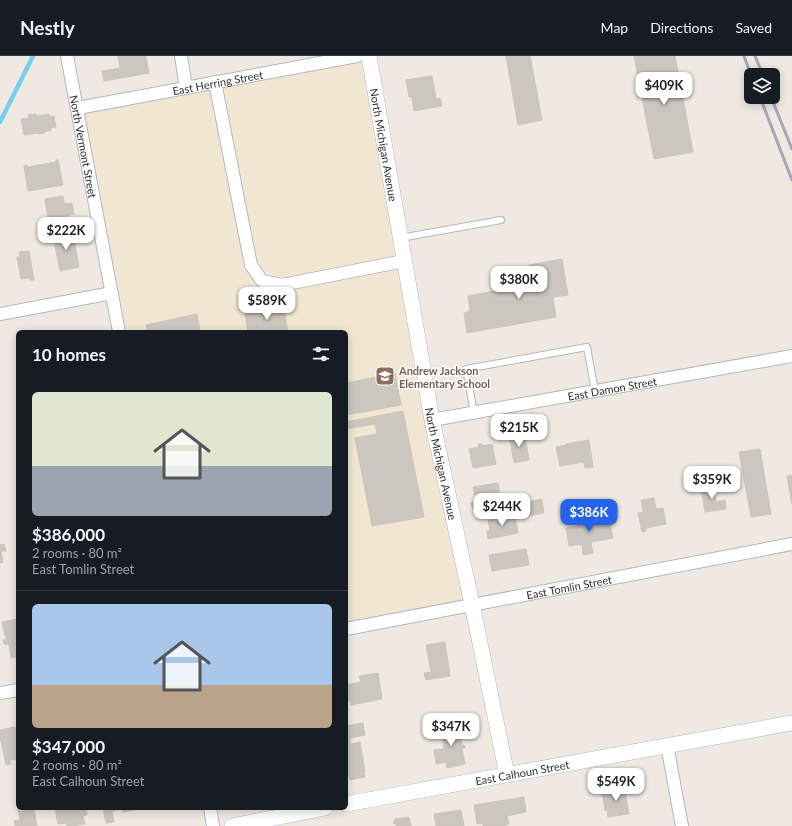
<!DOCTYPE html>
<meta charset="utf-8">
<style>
:root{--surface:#171b24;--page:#242831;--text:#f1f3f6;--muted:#9ea1a6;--line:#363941;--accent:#2563eb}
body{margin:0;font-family:Lato,sans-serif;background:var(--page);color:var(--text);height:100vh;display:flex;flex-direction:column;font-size:15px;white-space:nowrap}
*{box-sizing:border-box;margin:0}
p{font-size:13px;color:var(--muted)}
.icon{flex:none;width:22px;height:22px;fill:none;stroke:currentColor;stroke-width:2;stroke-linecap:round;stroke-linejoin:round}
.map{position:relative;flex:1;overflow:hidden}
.side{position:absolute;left:16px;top:274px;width:332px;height:480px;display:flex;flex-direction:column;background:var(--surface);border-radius:6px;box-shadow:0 2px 10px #0003}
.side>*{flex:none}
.fabs{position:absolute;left:744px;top:12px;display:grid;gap:8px}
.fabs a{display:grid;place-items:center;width:36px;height:36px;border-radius:6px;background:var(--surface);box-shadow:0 2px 10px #0003;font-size:20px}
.price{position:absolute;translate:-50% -34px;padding:0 9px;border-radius:8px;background:#fff;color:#222;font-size:13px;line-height:26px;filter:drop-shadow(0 1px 2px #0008)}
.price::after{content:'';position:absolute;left:50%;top:24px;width:12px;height:9px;margin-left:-6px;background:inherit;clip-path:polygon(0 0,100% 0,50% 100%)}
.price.current{background:var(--accent);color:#fff}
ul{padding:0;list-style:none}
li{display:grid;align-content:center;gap:8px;height:212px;padding:0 16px}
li+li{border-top:1px solid var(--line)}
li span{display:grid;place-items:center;height:124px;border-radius:6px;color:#555}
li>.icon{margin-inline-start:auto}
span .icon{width:72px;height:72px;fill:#fffc;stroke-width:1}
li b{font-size:17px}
h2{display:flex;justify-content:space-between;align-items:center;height:48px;padding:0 16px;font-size:17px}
header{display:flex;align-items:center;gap:24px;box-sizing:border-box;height:56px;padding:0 20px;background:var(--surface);border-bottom:1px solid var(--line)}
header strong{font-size:19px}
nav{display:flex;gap:22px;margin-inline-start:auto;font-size:14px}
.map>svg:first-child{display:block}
</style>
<header>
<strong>Nestly</strong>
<nav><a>Map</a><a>Directions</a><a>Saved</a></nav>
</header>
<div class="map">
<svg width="792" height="770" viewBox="0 0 792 770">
<rect width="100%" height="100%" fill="#efe9e1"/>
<!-- education -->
<path fill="#f0e6d1" d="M369,0L472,548L346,572V276H121L78,52Z"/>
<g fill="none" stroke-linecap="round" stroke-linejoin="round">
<!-- stream -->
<path stroke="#75cff0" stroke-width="4.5" d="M0,66L33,0"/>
</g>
<!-- building -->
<path fill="#cbc7bf" stroke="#cbc5ba" d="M118,0H146L149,17L104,25L102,15L120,12Z
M506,0H530L542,64L518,69Z
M634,0H675L693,96L654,103Z
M432,20L436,43L440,42L442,50L414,55L412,41H409L406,24Z
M36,58V60L49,58V61L54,60L56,71L51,72V74L44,76V77L38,78V77L24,79L21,63L29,62L28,59Z
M56,104H58L63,129L28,135L24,110L27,109V111L56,106Z
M63,140L64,147H66V148L72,147L74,158L68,159L69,160L48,163L45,143Z
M73,176L79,211L60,215L53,180Z
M29,195L34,224H30L29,222L21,223L17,201H20L19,196Z
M562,203L568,239L553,241L556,261L467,277L464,257L470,255L468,240L532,228L529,209Z
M283,250L288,276H248L245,257Z
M197,258L200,276H148L146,269Z
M395,317L401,349L346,359V327Z
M403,355L424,461L372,470L355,382L377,378L375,368L346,373V366Z
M524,376L529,404L514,407L509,379Z
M589,384L593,411L585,412L584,406L560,410L556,391L566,389V388Z
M478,388H482V390L492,388L496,408L473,412L469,393L479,391Z
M760,393L771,458L751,461L739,396Z
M792,419V448L787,420Z
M498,427L500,440L497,441V442L482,445L483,451L473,453L471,447L476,446L473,431Z
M713,429L716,446L725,444L726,453L705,456L701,431Z
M654,442L656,453L663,452L666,468L646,472V475L642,476L638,457L643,456L641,444Z
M542,443L544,457L517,462L514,448Z
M515,460L518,477L488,483L487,475L490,474L488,465Z
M606,461L609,464L613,482L591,486L593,497L583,499L582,488L569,490L566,472L578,470L577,466Z
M4,488L6,495H1L3,506L0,507V489Z
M526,493L529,509L492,515L489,499Z
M18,563V601L11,602L9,589L4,588L3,584H6L2,566Z
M445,586L450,620L426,624L424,617L431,616L426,589Z
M378,617L382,643L351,649V645H346V629L361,626L359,620Z
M455,663L462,689H464L465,692H462L465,708L447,712L446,706L436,708L434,694L444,693L441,671L449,669L448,664Z
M363,667L365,679L350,682L351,688L360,686L365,715L364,716L365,721L350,724L346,708V692L348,691L347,684H346V670Z
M15,671L18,688V703L10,704V708L6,709L0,681V674Z
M624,730L629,758L608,761L607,754L605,755L602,735L611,733V731Z
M524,741L526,756L507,760L509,768L505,769V770H483V767L477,768L474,749Z
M17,748H18V752H34L37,770H15L14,765L20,764Z
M55,752H86L87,759L83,760L85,768L72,770H67L66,767L58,768Z
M103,752H140V753L123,756L122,753L112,755L114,766L106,767Z
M461,754L464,770H436L434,758Z
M409,761L411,770H396V768H394L393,766L395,765V763Z"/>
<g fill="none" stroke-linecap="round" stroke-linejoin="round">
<defs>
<path id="service" d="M400,182L501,164
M474,357L466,313L587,291L595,335"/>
<g id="minor">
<path id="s1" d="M67,0L119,276"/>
<path d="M181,0L186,32"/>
<path d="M215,26L251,209L262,225L282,229L404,205"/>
<path id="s2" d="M78,52L357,0"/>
<path d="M0,258L112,237"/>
<path id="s3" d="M432,364L792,300"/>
<path id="s4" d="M346,573L792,488"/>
<path d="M0,637L18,634"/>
<path d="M667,689L682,770"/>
<path d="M210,752L213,770"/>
</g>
<g id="tertiary">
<path id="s5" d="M369,0L432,364L472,548L507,719"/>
<path id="s6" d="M346,748L792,667"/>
<path d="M232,770L325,752"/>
</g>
</defs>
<!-- service casing -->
<use href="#service" stroke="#b4b7c1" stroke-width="8"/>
<!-- minor casing -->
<use href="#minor" stroke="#b4b7c1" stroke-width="14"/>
<!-- tertiary casing -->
<use href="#tertiary" stroke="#b4b7c1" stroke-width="16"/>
<!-- service -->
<use href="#service" stroke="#fff" stroke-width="6"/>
<!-- minor -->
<use href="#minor" stroke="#fff" stroke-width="12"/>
<!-- tertiary -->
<use href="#tertiary" stroke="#fff" stroke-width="15"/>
<!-- rail -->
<path stroke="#a3a6b8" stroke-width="3" d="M744,0L751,19
M755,0L763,19
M760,41L792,124
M771,41L792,93"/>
</g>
<!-- icons -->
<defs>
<symbol id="school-square" viewBox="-11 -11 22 22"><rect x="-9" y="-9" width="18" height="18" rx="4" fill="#8d6e63" stroke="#fff"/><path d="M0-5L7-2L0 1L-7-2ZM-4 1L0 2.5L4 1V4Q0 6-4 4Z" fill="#fff"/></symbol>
</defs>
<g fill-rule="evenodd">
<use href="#school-square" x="374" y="309" width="22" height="22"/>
</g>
<g text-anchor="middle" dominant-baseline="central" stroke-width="3" stroke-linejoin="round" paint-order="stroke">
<!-- street labels -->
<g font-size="11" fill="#2e2e2e" stroke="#fff">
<text stroke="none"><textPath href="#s2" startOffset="142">East Herring Street</textPath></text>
<text stroke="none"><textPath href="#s5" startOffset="90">North Michigan Avenue</textPath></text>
<text stroke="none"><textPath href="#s1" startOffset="92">North Vermont Street</textPath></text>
<text stroke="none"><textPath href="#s3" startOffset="183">East Damon Street</textPath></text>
<text stroke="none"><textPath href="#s5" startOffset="414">North Michigan Avenue</textPath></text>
<text stroke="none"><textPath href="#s4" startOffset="227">East Tomlin Street</textPath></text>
<text stroke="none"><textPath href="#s6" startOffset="179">East Calhoun Street</textPath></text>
</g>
<!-- education labels -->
<g font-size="11" font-weight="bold" fill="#785e54" stroke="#fff" text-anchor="start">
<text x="399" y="314">Andrew Jackson<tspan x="399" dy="13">Elementary School</tspan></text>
</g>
</g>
</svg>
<div class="fabs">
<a><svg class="icon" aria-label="layers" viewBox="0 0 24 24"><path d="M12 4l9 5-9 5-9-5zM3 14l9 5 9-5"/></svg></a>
</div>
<b class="price" style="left:664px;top:50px">$409K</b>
<b class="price" style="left:66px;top:195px">$222K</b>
<b class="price" style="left:519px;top:244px">$380K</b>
<b class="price" style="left:267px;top:265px">$589K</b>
<b class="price" style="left:519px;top:392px">$215K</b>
<b class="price" style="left:712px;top:444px">$359K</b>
<b class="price" style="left:502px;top:471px">$244K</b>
<b class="price current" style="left:589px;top:477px">$386K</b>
<b class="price" style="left:451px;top:691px">$347K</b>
<b class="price" style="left:616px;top:746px">$549K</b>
<section class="side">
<h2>10 homes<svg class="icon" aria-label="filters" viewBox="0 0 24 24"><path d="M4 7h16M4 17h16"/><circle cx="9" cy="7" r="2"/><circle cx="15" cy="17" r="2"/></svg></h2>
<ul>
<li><span style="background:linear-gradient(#dfe7d0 60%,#9aa5b1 0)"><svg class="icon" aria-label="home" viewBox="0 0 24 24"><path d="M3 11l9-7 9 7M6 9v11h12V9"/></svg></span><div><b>$386,000</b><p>2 rooms · 80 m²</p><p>East Tomlin Street</p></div></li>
<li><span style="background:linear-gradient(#a9c7e8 65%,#b9a48a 0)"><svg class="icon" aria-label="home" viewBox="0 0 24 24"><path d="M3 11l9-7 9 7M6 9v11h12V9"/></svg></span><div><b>$347,000</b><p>2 rooms · 80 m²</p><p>East Calhoun Street</p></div></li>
</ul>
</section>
</div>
